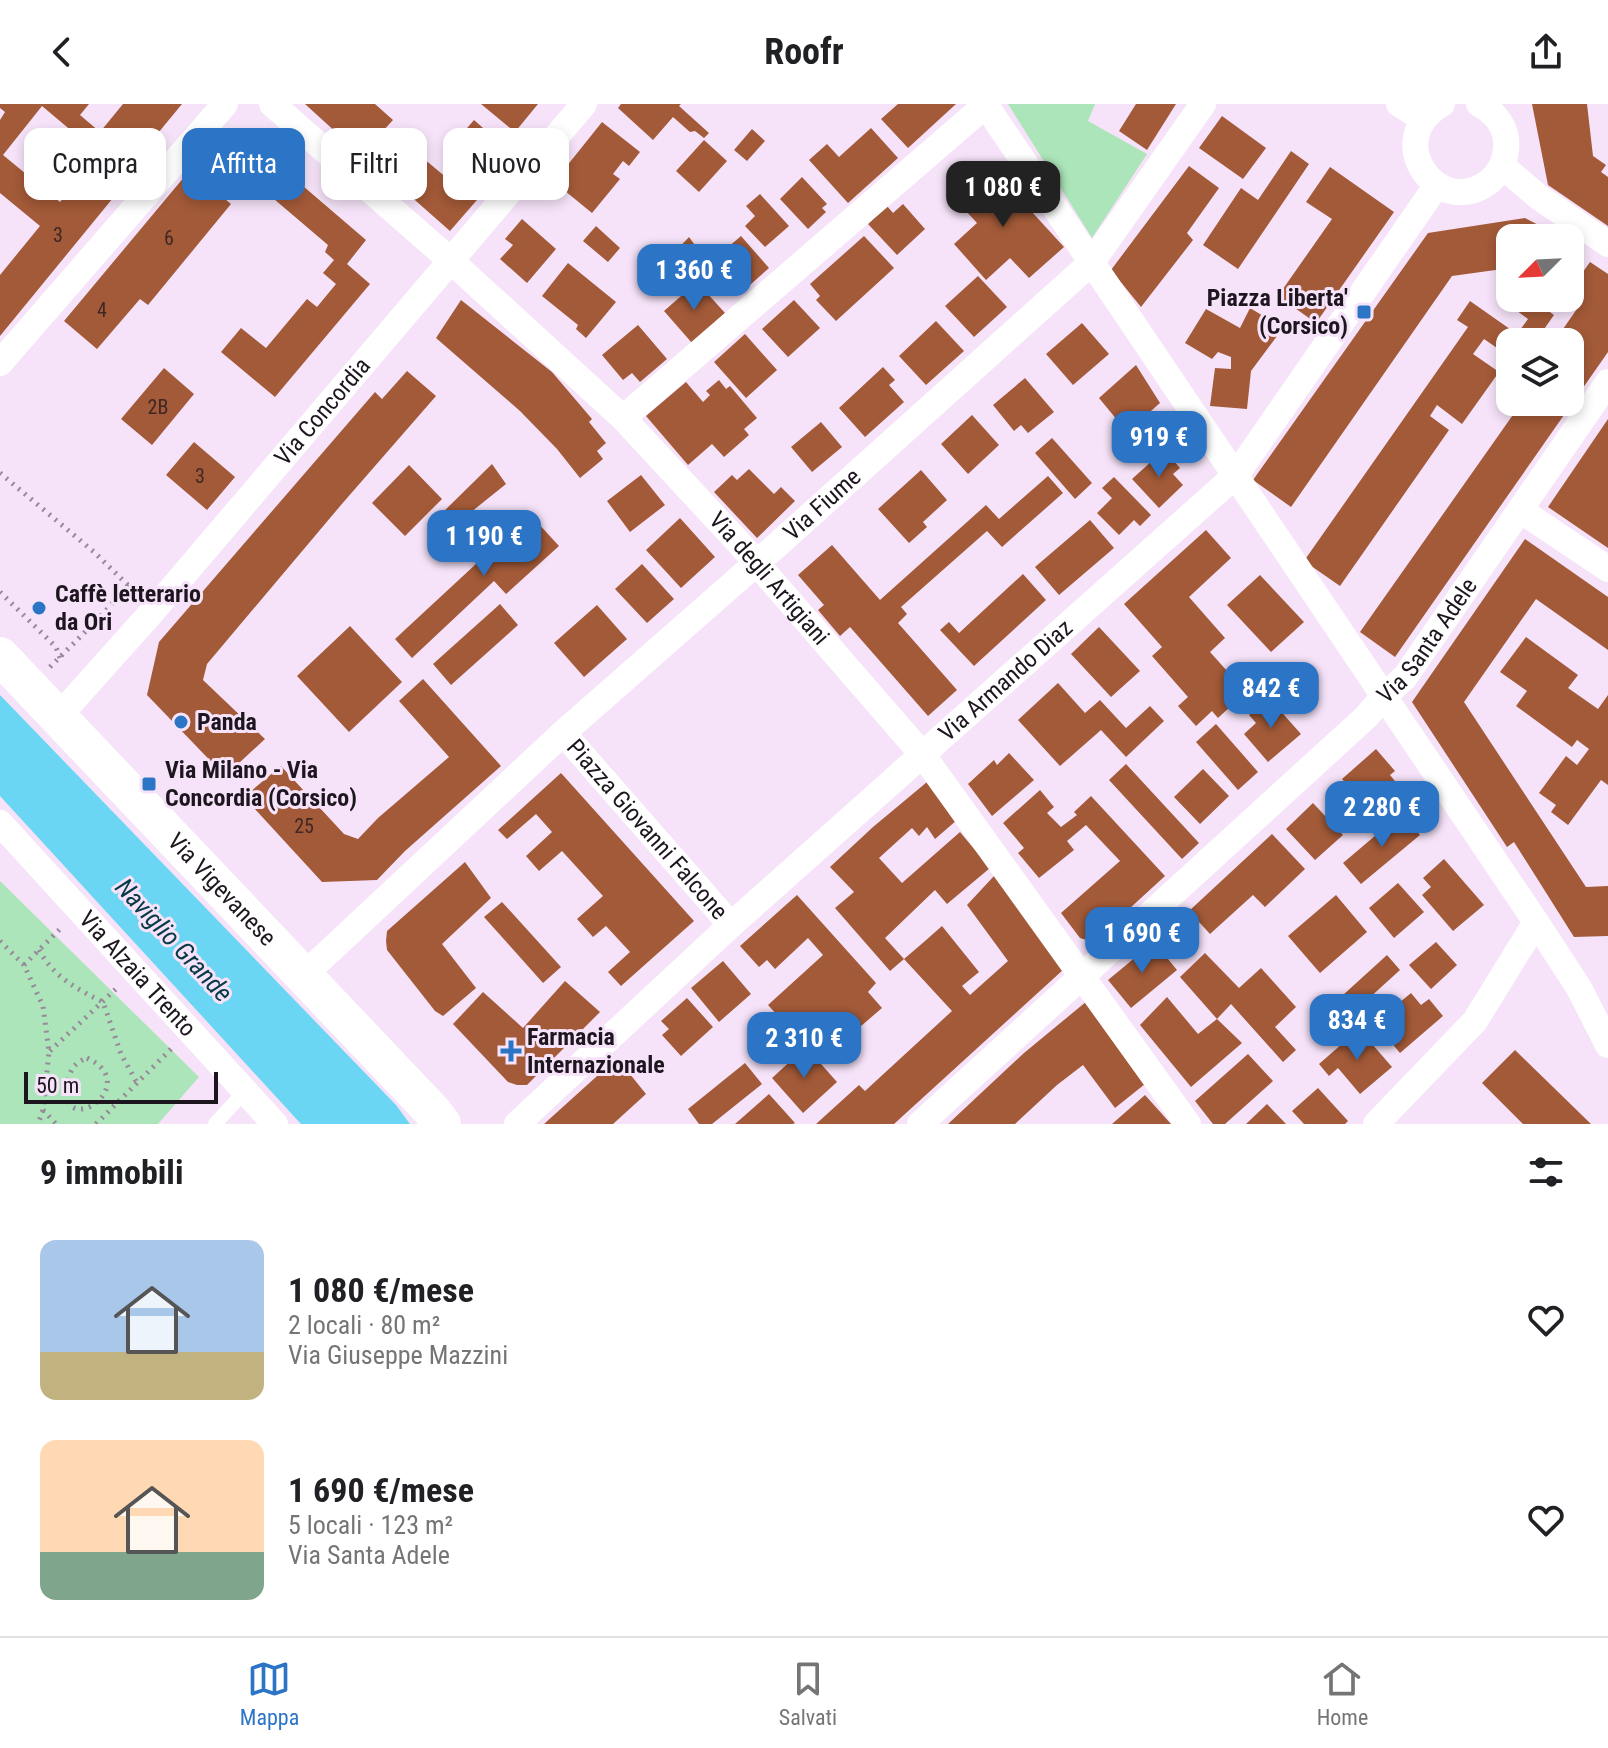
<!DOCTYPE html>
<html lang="it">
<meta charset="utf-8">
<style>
:root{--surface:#fff;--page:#f6f6f6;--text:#202124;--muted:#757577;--line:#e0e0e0;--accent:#2c74c5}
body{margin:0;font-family:"Roboto Condensed",sans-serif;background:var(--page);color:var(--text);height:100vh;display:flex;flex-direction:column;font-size:30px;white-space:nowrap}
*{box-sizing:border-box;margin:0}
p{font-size:26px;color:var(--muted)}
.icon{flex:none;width:44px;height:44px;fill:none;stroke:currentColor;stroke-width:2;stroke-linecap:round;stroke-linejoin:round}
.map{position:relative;height:1020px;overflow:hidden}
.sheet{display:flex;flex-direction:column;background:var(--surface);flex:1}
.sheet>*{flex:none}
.guide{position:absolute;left:24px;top:24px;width:800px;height:72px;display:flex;gap:16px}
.needle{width:52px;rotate:246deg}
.controls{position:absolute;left:1496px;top:120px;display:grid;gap:16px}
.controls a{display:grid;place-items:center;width:88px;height:88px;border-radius:16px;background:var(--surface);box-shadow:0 4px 12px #0003;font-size:40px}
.scale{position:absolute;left:24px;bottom:20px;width:194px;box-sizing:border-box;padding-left:8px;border:4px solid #1d161e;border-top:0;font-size:22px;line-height:28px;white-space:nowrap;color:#1d161e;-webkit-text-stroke:6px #f6e3f9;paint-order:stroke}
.price{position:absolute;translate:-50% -68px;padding:0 18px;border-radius:16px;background:var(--accent);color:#fff;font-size:26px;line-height:52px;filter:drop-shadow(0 2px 4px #0008)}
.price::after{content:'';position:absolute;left:50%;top:48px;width:24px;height:18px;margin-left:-12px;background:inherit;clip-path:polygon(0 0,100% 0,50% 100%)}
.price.active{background:#222;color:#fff}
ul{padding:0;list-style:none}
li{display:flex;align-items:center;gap:24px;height:200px;padding:0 40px}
li span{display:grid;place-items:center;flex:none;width:224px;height:160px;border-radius:16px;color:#555}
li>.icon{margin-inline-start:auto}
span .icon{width:96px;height:96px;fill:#fffc;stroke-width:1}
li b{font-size:34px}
h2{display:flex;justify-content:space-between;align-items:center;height:96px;padding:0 40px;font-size:34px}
.pill{padding:0 28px;border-radius:16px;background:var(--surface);box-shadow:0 4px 12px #0003;font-size:28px;line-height:72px}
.pill.active{background:var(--accent);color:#fff}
header{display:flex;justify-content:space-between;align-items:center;height:104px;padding:0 40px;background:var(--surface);font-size:36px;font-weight:700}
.tab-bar{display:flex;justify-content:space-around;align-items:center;height:112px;border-top:2px solid var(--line);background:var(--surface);font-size:22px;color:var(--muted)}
.tab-bar a{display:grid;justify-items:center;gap:4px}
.tab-bar .active{color:var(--accent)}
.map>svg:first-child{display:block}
</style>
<header><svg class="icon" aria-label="back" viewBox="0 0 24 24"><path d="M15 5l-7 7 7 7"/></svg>Roofr<svg class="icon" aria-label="share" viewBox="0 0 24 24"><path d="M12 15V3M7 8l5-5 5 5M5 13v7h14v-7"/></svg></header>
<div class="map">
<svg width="1608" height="1020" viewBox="0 0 1608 1020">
<rect width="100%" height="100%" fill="#f6e3f9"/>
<!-- green -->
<path fill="#ace5b9" d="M1008,0H1095L1088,17L1147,50L1092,134Z
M0,777L199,973L158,1020H0Z"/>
<!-- water -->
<path fill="#6bd6f4" d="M0,591L396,1001L410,1020H301L0,692Z"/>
<!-- building -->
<path fill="#a35a38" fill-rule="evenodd" d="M0,0H89L80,11L100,28L123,0H182L135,57L140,61L0,232V171L40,122L0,89V16L5,8L0,4ZM42,2L99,50L60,98L3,51Z
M305,0H375L393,16L361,51Z
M481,0H538L515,28Z
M621,0H681L679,2L709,29L704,34L695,27L690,28L673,13L653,36L618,4Z
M898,0H956L908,44L881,15Z
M1136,0H1176L1147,46L1119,27Z
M1532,0H1587L1593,52L1606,61L1601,68L1608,73V122L1548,81Z
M1222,12L1266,44L1243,75L1199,44Z
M474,16L507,45L482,73L490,81L450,127L374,60L398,33L448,75L463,57L449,45Z
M602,18L640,48L629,62L623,57L613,70L620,75L592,109L554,78Z
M871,24L898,54L848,99L809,56L827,40L839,53Z
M752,25L765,37L747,57L734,46Z
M247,34L366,136L347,160L370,180L275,293L221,248L241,224L266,244L307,195L317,203L336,180L323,169L334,156L325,148L328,141L228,56Z
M704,36L727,57L699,88L676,67Z
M1291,47L1309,60L1238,165L1203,141L1241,84L1258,96Z
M1189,62L1219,84L1187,129L1193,136L1141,203L1111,166Z
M991,63L1064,143L1029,174L1010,154L986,176L954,140L977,119L955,95Z
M1330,63L1394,108L1316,219L1278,192L1332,115L1306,98Z
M190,66L231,100L148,201L140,195L97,245L64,217Z
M802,73L827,100L822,104L826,108L808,125L780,95Z
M760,90L789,122L765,143L745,122L755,112L746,102Z
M903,100L925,125L897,151L868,120L887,102L893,109Z
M1525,114L1563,134H1510V164L1452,172L1291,403L1253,376L1428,129Z
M522,115L556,145L527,179L500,155L513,141L505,135Z
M596,122L620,144L608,158L583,137Z
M741,132L769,164L742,188L713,156Z
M864,132L894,164L836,217L816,196L820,192L810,180Z
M689,133L702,151L684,166L672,151Z
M1590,158L1608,170V248L1395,553L1360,528L1522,298H1570V238H1554L1579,202L1565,194H1570V186Z
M568,159L616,198L586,234L576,225L578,221L542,192Z
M978,172L1007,203L974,233L945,202Z
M697,178L725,209L692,239L664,207Z
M1514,194H1531L1554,211L1535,238H1510V253L1484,235L1473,250L1499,268L1462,320L1437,301L1430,312L1449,326L1340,482L1304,457L1468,223L1457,216L1470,197L1517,230L1528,215L1509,201Z
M461,196L552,268L592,315L589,318L606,339L597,347L603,355L580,374L557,345L520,307L436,234Z
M794,196L820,224L788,253L762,225Z
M1250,204L1283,224L1251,267L1247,305L1210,302L1215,264L1231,265V253L1218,248L1212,255L1185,239L1206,205L1240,224Z
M936,217L964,247L926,281L899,252Z
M1082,219L1109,250L1073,281L1046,250Z
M638,221L667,255L640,278L632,269L623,276L602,251Z
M745,230L777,266L746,294L714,258Z
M1136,261L1160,299L1127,328L1099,294Z
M883,263L895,276L889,281L904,298L865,333L839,304Z
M164,264L194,290L152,341L121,315Z
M407,267L436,292L341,401L207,560L203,576L265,635L225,672L147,591L159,538L375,288L382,295Z
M1025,274L1054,308L1028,329L1021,321L1014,327L993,301Z
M719,276L726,285L730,282L757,314L744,325L749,331L724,353L712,340L688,361L646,312L686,278L703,298L710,291L706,287Z
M972,311L999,341L968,370L941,340Z
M1608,315V444L1548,403Z
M821,318L842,343L812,368L791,343Z
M1052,334L1092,379L1075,395L1035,349Z
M194,338L235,373L207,406L166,371Z
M1164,346L1180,364L1173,370L1183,381L1159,404L1132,375Z
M492,360L506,380L450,425L439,412Z
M409,361L442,395L405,432L372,399Z
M749,365L774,390L781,383L795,397L757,434L714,388L732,371L737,376Z
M921,366L947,396L923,418L927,423L909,439L878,405Z
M641,371L665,401L630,428L607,397Z
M1048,372L1063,389L1002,443L987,427L901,503L907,510L898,519L957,586L928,612L850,523L840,532L818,506L824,501L798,471L832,441L880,496L986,401L999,415Z
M1114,373L1151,411L1140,422L1134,416L1119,431L1097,409L1112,394L1102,384Z
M526,406L559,442L506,490L494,477L412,554L395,535L477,459L473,454Z
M680,414L715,453L681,484L646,446Z
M1090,416L1114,444L1059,491L1035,463Z
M1206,426L1231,454L1189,493L1225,534L1210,548L1246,588L1218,614L1212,607L1196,622L1178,602L1188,593L1152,552L1162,543L1124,500Z
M1525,435L1608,493V546L1536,495L1464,598L1586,783L1608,782V832L1574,833L1514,738L1507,743L1412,598Z
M642,460L674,495L647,519L615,485Z
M1023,470L1046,496L974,562L940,526L949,518L959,529Z
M1260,471L1304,518L1271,548L1227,501Z
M500,500L518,521L451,581L433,560Z
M597,501L627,535L584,573L554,539Z
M350,522L402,578L349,628L297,572Z
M1099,523L1140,567L1111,593L1071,550Z
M1526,533L1578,571L1568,584L1598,605L1608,591V681L1601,676L1568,721L1551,708L1556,701L1539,689L1566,652L1577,661L1589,645L1577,636L1572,643L1516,602L1527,587L1500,568Z
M423,575L501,662L405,747L377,776L322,778L244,693L281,662L344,730L358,735L378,714L449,653L399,597Z
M1058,579L1085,609L1100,596L1126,624L1150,602L1164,617L1126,653L1101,626L1060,662L1018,616Z
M1269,594L1301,630L1268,658L1244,630L1256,619L1249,611Z
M1216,620L1258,668L1238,686L1196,638Z
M1376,645L1395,667L1390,671L1399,682L1370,707L1342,675Z
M1009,649L1034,676L992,712L968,680L994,656L997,661Z
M1126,660L1199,739L1182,755L1109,676Z
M1203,665L1229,692L1200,720L1174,693Z
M561,669L694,817L621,882L608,868L630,848L606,822L593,833L577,815L603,792L562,747L539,767L526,752L552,728L536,710L507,735L498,726Z
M927,678L957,716L935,735L927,723L919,732L912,724L879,754L902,779L960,728L990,764L947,800L935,786L885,834L904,855L890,867L835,804L854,788L830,763L873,723Z
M1040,686L1054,703L1047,709L1061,723L1077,711L1074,708L1091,692L1165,772L1093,838L1080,834L1061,809L1120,757L1086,721L1067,737L1074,746L1039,774L1018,749L1024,744L1003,719Z
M1313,699L1343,731L1315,756L1286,725Z
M1402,709L1420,731L1361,780L1343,759Z
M1272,730L1305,765L1265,803L1253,791L1210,830L1189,807Z
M1444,755L1484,801L1453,827L1422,791L1431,783L1423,774Z
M465,758L491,794L442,840L476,884L443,912L435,907L387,846L386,837L387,827Z
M994,772L1064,865L894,1020H816L859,981L865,987L952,907L904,855L925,837L942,822L979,868L962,882L970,891L1008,857L967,801Z
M1398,779L1424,808L1394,834L1369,804Z
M797,791L876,879L868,888L882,904L832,947L818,931L806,943L768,901L823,851L808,834L775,865L767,856L759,863L740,842Z
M1336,791L1367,828L1320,869L1288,832Z
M502,798L561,863L543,879L484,813Z
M1154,838L1177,866L1131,904L1108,876Z
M1436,838L1457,861L1431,885L1409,861Z
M1205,849L1239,884L1261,864L1296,903L1275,923L1296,946L1283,958L1231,900L1217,915L1180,873Z
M1387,851L1400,866L1356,906L1343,891Z
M723,857L751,890L719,918L691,884Z
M565,877L600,908L527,981H517L508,978L453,920L483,888L523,924Z
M1411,889L1421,901L1429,895L1443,912L1400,949L1369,912L1382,901L1388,908Z
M1167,893L1198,930L1217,915L1242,939L1191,983L1140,921Z
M687,894L713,923L681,952L662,931L669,925L661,917Z
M1087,897L1145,980L1115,1004L1083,961L1057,981L1015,1020H948L1024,949Z
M1359,925L1392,963L1360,990L1338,964L1329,972L1319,960Z
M806,943L837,978L803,1009L772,974Z
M1515,946L1591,1020H1523L1482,979Z
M1248,950L1273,977L1225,1020H1213L1195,997Z
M617,954L646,990L613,1020H544Z
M745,959L762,980L712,1020H699L688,1005Z
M1318,984L1348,1017L1345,1020H1304L1292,1007Z
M769,990L795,1019L793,1020H735Z
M1145,991L1171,1020H1112Z
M1267,1000L1286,1020H1246Z"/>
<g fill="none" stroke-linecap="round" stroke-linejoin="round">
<!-- path -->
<path stroke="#978999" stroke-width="5" stroke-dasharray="2 6" stroke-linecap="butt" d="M0,369L94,448L137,490
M0,488L56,543L60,554
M50,563L99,514L129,481
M0,837L24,861L43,902L49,948L43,1006L38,1020
M39,846C53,872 76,885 103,898L121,950L137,979
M24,861L63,822
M50,947L118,883
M87,954C135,976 85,1020 69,1000C66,991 66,979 70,970C73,961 79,957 87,954Z
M43,1006L56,1020
M96,1020L172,944"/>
<!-- service -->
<path stroke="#fff" stroke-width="14" d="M215,1020L245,987"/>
<!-- minor -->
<g stroke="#fff" stroke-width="26">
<path id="s1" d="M272,0L450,156L623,314L739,439L922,650L1188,1020"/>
<path d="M985,0L1536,818L1579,884L1608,941"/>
<path d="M1399,0L1423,15"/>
<path d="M1442,0C1380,35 1439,118 1490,77C1499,69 1505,58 1506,45C1508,24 1496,9 1479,0"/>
<path d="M1502,62L1540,94L1608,140"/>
<path d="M0,259L225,0"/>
<path d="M623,314L987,0"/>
<path d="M1520,406L1608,465"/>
<path id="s2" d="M58,613L152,508L584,0"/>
<path id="s3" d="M563,629L731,821"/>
<path id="s4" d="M0,719L275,1020"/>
<path id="s5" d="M304,871L563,629L776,442L1092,158L1203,0"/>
<path id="s6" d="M517,1020L731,821L1236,371L1437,81"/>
<path id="s7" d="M920,1020L1366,613L1384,592L1405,573L1608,278"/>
<path d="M1376,1020L1475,917L1536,818"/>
</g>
<!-- secondary -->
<path stroke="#fff" stroke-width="38" id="s8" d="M0,552L433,1008L442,1020"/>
</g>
<!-- markers -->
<g fill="#2c74c5" stroke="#f6e3f9" stroke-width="3">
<rect x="1356" y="200" width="16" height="16" rx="4"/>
<circle cx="39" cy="504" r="8"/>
<circle cx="181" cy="618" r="8"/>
<rect x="141" y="672" width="16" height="16" rx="4"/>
<path d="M507 935h8v8h8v8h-8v8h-8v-8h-8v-8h8z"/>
</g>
<g text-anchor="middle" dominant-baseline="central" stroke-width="6" stroke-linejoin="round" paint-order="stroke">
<!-- number labels -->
<g font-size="20" fill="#3e2724">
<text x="58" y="131">3</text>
<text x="169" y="134">6</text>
<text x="102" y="206">4</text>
<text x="158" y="303">2B</text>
<text x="200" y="372">3</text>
<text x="304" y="722">25</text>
</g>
<!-- poi labels -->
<g font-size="24" font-weight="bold" fill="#1d161e" stroke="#f6e3f9" text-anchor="start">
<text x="1348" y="194" text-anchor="end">Piazza Liberta'<tspan x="1348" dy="28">(Corsico)</tspan></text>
<text x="55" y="490">Caffè letterario<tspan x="55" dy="28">da Ori</tspan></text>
<text x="197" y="618">Panda</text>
<text x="165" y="666">Via Milano - Via<tspan x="165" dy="28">Concordia (Corsico)</tspan></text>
<text x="527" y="933">Farmacia<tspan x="527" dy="28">Internazionale</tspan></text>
</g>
<!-- street labels -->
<g font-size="24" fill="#1d161e" stroke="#f6e3f9">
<text stroke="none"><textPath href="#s2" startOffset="404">Via Concordia</textPath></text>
<text stroke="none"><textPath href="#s5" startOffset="700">Via Fiume</textPath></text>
<text stroke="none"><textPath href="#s1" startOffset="688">Via degli Artigiani</textPath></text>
<text stroke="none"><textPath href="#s7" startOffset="702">Via Santa Adele</textPath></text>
<text stroke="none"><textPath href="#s6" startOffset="660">Via Armando Diaz</textPath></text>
<text stroke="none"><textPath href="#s3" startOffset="128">Piazza Giovanni Falcone</textPath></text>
<text stroke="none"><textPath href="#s8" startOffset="322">Via Vigevanese</textPath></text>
<text stroke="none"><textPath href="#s4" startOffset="204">Via Alzaia Trento</textPath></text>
</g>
<!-- water labels -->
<g font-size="26" font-style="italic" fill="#063a47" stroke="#f6e3f9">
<text transform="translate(174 836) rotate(47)">Naviglio Grande</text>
</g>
</g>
</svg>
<div class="controls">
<a><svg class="needle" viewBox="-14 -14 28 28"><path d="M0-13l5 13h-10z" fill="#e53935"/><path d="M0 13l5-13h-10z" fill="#757577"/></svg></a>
<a><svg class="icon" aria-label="layers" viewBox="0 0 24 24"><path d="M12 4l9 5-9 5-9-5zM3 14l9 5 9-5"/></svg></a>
</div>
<div class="scale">50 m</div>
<b class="price active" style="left:1003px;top:125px">1 080 €</b>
<b class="price" style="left:694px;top:208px">1 360 €</b>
<b class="price" style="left:1159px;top:375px">919 €</b>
<b class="price" style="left:484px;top:474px">1 190 €</b>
<b class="price" style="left:1271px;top:626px">842 €</b>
<b class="price" style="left:1382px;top:745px">2 280 €</b>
<b class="price" style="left:1142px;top:871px">1 690 €</b>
<b class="price" style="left:1357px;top:958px">834 €</b>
<b class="price" style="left:804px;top:976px">2 310 €</b>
<div class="guide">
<a class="pill">Compra</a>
<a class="pill active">Affitta</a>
<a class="pill">Filtri</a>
<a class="pill">Nuovo</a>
</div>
</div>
<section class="sheet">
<h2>9 immobili<svg class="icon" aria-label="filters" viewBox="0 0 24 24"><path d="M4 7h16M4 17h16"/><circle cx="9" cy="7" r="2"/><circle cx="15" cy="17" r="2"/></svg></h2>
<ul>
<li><span style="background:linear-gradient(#a9c7e8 70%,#c2b280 0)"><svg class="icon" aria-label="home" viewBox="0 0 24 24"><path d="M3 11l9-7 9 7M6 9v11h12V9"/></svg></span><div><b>1 080 €/mese</b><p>2 locali · 80 m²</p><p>Via Giuseppe Mazzini</p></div><svg class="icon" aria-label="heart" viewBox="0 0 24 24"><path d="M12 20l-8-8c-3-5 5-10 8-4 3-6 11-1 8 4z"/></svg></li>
<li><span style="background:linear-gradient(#ffd9b3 70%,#7fa58c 0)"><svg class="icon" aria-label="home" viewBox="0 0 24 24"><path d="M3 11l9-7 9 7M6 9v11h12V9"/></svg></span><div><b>1 690 €/mese</b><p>5 locali · 123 m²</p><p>Via Santa Adele</p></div><svg class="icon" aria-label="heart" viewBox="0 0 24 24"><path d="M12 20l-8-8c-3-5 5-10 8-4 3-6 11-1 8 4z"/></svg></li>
</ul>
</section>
<nav class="tab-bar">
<a class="active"><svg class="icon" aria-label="map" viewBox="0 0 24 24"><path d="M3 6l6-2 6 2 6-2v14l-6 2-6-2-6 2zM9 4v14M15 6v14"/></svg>Mappa</a>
<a><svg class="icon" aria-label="saved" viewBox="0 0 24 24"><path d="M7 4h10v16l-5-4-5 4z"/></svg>Salvati</a>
<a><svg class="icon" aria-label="home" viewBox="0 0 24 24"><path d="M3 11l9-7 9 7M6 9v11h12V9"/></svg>Home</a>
</nav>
